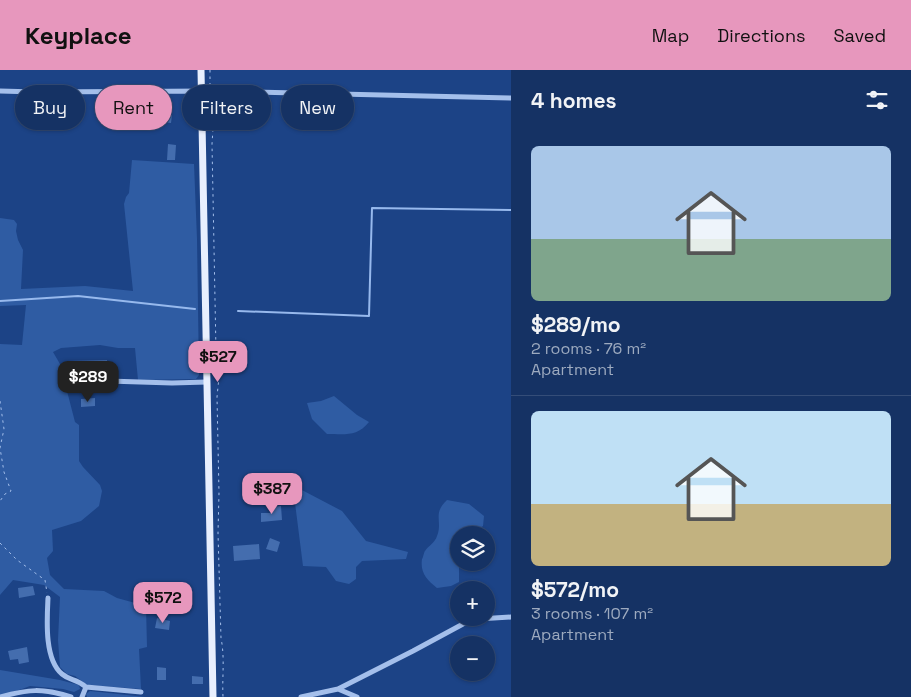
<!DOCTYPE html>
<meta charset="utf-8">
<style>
:root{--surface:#153264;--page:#1e3a6a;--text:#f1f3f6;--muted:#9daabf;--line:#344d78;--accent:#e797bd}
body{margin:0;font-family:"Space Grotesk",sans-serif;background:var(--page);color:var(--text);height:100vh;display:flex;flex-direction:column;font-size:19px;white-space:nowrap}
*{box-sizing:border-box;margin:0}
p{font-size:16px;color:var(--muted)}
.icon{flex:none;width:28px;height:28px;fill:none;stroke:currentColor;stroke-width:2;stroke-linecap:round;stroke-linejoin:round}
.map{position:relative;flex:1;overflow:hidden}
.panel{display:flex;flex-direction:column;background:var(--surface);width:400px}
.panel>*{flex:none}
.hud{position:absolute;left:15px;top:15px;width:420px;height:45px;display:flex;gap:10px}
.fabs{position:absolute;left:450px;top:456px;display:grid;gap:10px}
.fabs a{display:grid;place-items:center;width:45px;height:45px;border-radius:50%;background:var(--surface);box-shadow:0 1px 4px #0004,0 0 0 1px var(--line);font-size:25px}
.price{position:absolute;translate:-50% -42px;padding:0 11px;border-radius:10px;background:var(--accent);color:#111;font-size:16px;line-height:32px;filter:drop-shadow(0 1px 2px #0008)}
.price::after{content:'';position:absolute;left:50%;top:30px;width:15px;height:11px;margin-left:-8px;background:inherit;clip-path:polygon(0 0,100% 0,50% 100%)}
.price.current{background:#222;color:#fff}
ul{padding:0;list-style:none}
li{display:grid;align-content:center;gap:10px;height:265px;padding:0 20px}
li+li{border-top:1px solid var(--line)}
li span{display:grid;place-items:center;height:155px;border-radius:8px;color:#555}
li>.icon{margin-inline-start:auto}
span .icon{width:90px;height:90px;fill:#fffc;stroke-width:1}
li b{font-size:21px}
h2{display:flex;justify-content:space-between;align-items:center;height:60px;padding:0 20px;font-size:21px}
.pill{padding:0 18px;border-radius:22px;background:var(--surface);box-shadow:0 1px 4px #0004,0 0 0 1px var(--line);font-size:18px;line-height:45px}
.pill.current{background:var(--accent);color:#111}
header{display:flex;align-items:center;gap:30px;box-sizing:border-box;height:70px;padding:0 25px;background:var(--accent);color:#111}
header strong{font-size:24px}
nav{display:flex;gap:28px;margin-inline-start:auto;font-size:18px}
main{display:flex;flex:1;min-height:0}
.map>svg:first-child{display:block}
</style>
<header>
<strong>Keyplace</strong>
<nav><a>Map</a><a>Directions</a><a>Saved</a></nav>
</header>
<main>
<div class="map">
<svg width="511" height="627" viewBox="0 0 511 627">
<rect width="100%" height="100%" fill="#1c4386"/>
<!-- green -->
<path fill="#2f5ca3" d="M132,90L194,94L197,169L199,305L196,309L138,310L135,278H118L100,275L61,278L53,282L60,294L75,352L79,355V391L83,397L100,415L102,421L99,436L81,451L52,460L53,481L47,488L50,505L64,519L104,521L117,528L146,536L147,577L139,579L141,619L87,615L75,606L67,604L60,597L58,570L60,527L44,515L13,510L0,525V274L22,275L26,235L0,236V148L14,150L17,154L16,161L18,170L23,180L21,219L85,216L133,221L124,134L126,127L129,123Z
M334,326L357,345L369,352C357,367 345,364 327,364L312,349L307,333L321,331Z
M279,408L342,441L366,471L408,482L406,489L362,491L356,497V509L349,514L336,511L326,497L303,496L294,425H245L256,421L266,411Z
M447,430L469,434L484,446L483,456L470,465H459V512L451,516L437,518C427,510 420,503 422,489C423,488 424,482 425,481C428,476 435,473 437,466C443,451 432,444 447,430Z
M0,600L60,610L79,615L80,619L74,622L63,619L30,616L0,627Z
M90,621L145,627H87L86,624Z"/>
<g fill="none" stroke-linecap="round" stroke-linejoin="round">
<!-- stream -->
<path stroke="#97b9ed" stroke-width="2" d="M0,231L78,226L195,239
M238,241L369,246L372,138L511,140"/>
</g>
<!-- building -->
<path fill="#446dae" d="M303,31L312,32L311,40L314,41L313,50L289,48L290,39L302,40Z
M147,42L172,45L171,53L146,50Z
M168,74L176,75L175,90H167Z
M107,290V303L98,304L97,299L68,300V291Z
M95,328V336L81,337V329Z
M281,436L282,450L261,452V443H272V437Z
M270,468L280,472L277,482L266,479Z
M259,474L260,489L234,491L233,476Z
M33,516L35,525L19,528L18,518Z
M157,548L170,551L169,560L155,558Z
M27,577L29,592L19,594L18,589L10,590L8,581Z
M157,597L166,598V610H157Z
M192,606L203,607V614H192Z"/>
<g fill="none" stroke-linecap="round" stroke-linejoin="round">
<!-- path -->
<path stroke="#a4bfeb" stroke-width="1" stroke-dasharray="2.5 4" stroke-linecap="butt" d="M210,0V15
M211,27L214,44L212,74L216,281L219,294V307L217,327L219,423L218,463L221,568C225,588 222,607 223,627
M0,331L4,359L0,378L4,402L11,421L5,424L0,431
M0,473L17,490L45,510L47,523"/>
<!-- minor -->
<path stroke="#a4bfeb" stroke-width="5" d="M0,21L36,22L211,21L511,28
M108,311L172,313L207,312
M48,528C47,549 44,589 62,604C70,611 76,608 86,617L82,627
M86,617L141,622
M338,619L357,627
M0,627C29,619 42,618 71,627
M301,627L338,619L413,581L463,554L478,549L511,547"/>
<!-- major -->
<path stroke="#e8effe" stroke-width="7" d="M201,0L213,627"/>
</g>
</svg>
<div class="fabs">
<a><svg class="icon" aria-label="layers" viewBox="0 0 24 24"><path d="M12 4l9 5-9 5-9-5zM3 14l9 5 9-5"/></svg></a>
<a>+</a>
<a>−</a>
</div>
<b class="price" style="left:218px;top:313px">$527</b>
<b class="price current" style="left:88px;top:333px">$289</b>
<b class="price" style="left:272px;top:445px">$387</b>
<b class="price" style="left:163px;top:554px">$572</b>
<div class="hud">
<a class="pill">Buy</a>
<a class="pill current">Rent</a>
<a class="pill">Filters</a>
<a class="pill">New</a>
</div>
</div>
<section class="panel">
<h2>4 homes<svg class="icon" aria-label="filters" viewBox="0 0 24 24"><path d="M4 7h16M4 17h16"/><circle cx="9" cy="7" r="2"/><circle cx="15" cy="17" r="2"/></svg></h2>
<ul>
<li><span style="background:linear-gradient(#a9c7e8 60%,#7fa58c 0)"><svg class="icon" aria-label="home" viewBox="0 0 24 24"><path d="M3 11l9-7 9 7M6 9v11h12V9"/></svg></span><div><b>$289/mo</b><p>2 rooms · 76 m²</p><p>Apartment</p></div></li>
<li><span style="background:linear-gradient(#bfe0f5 60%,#c2b280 0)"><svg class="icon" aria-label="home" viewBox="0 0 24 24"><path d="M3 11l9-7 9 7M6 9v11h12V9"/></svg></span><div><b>$572/mo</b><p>3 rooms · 107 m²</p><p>Apartment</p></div></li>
</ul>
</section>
</main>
